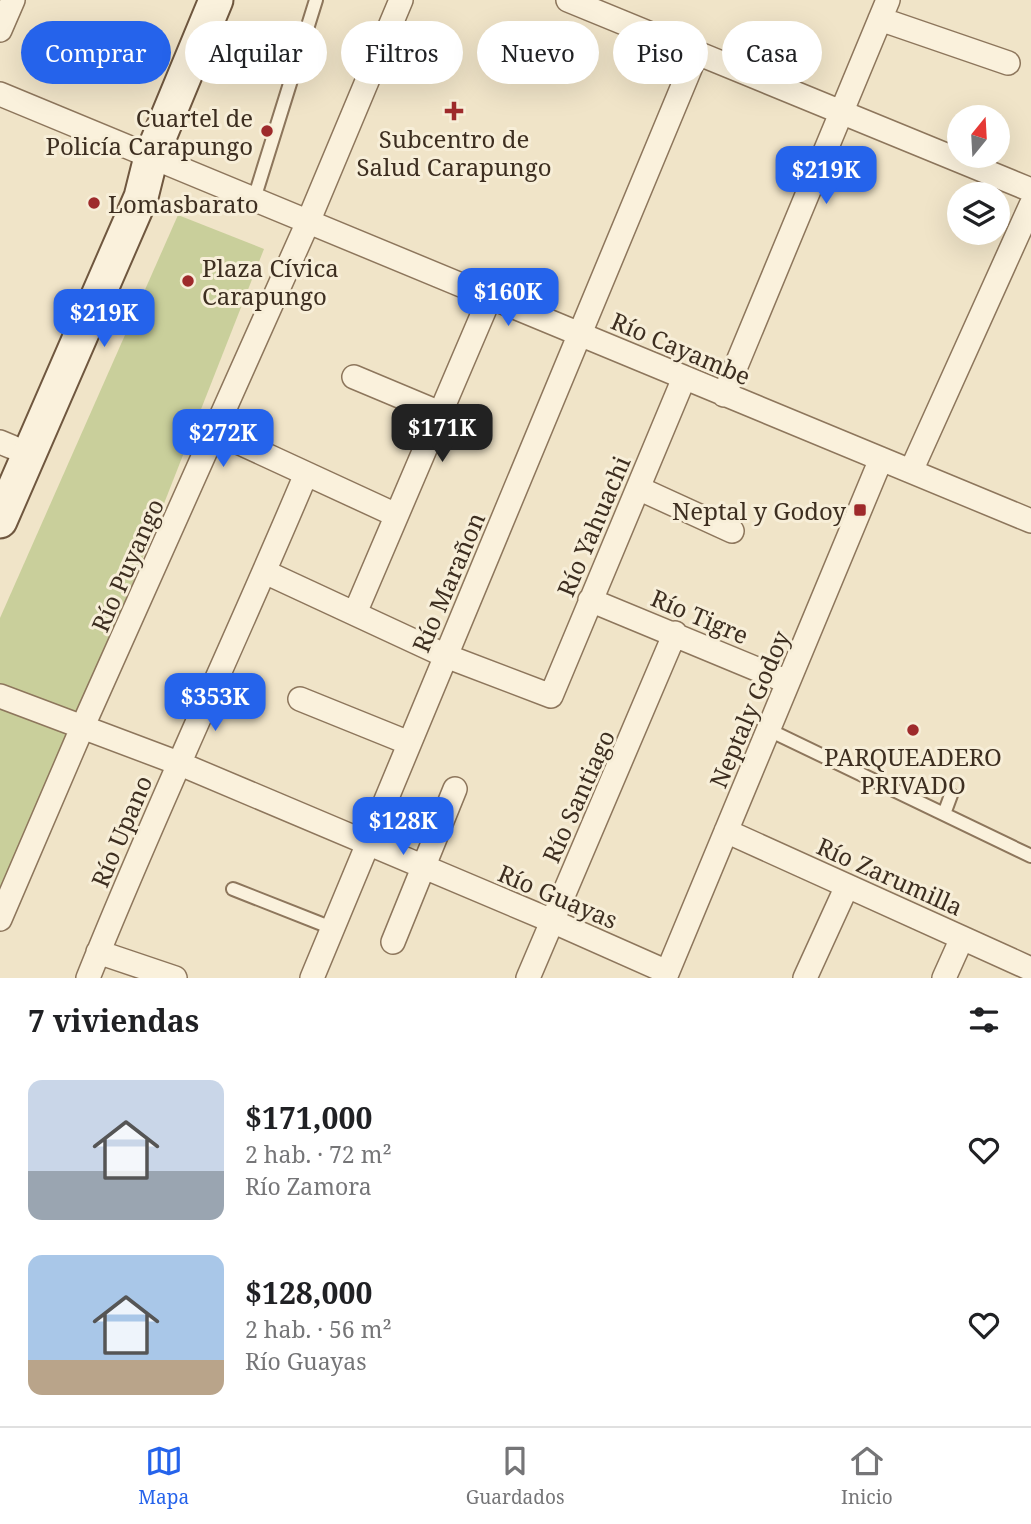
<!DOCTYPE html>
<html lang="es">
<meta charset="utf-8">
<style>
:root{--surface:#fff;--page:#f2f2f2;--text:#202124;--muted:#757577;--line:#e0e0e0;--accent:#2563eb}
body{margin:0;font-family:"Noto Serif",serif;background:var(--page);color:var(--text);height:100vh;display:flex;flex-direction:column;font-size:26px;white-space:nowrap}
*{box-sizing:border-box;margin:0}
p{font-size:23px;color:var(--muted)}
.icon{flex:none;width:38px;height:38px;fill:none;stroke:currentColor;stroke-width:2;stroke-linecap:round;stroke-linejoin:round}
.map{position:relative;height:978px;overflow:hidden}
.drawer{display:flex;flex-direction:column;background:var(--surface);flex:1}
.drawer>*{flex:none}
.guide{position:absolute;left:21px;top:21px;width:990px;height:63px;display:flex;gap:14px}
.needle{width:46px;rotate:18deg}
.tools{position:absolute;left:947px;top:105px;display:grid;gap:14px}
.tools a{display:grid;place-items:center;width:63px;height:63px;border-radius:50%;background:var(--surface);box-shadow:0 7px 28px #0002;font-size:35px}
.price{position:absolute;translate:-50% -60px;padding:0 16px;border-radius:14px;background:var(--accent);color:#fff;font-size:23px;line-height:46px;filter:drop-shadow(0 2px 4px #0008)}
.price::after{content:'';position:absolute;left:50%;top:42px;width:21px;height:16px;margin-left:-10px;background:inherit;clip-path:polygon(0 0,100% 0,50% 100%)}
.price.selected{background:#222;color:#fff}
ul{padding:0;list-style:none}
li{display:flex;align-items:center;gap:21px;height:175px;padding:0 28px}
li span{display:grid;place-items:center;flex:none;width:196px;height:140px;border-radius:14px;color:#555}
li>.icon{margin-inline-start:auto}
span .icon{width:84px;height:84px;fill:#fffc;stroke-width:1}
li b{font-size:30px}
h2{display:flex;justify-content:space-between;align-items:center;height:84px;padding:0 28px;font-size:30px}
.tag{padding:0 24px;border-radius:32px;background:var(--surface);box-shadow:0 7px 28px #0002;font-size:24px;line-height:63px}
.tag.selected{background:var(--accent);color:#fff}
.tab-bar{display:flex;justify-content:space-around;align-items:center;height:98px;border-top:2px solid var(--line);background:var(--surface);font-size:19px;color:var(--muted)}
.tab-bar a{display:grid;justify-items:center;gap:4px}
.tab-bar .selected{color:var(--accent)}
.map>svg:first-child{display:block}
</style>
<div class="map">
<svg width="1031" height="978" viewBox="0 0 1031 978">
<rect width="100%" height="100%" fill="#f0e4c8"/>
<!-- green -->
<path fill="#c9cf9b" d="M178,215L264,249L0,921V618Z"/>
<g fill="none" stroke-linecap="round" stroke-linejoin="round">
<defs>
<path id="lane" d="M254,199L316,0
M769,730L1031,856
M944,814L951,795
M233,889L332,928"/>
<path id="street" d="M568,0L1031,190
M880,19L1008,63
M0,30L13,0
M0,94L1031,521
M354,377L440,413
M724,395L888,0
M216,432L396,515
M0,442L12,447
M911,471L1031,205
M638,488L732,531
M265,572L446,656L551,696L684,378
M590,600L788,682
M355,613L490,297
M0,696L178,763L552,921L667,972
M300,699L409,743
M726,831L1031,969
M0,919L82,728L308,222L401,0
M393,942L455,789
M98,952L175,978
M88,978C156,808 235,643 306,474
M312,978L697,52
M528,978L675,633
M665,978L881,459
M805,978L847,886
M944,978L962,938"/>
<path id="secondary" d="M0,521L141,197L151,157L216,0"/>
</defs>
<!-- lane casing -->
<use href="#lane" stroke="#8d765c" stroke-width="16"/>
<!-- street casing -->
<use href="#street" stroke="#8d765c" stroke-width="26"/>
<!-- secondary casing -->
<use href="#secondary" stroke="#6f573f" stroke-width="37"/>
<!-- lane -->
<use href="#lane" stroke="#faf1dc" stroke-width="12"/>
<!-- street -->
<use href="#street" stroke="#faf1dc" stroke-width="23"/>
<!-- secondary -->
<use href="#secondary" stroke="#faf1dc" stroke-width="33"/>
</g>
<!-- markers -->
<g fill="#9e2a2b" stroke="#f7eed8" stroke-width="2.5">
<path d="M450.5 100.5h7v7h7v7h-7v7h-7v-7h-7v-7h7z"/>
<circle cx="267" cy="131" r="7"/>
<circle cx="94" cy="203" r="7"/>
<circle cx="188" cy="281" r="7"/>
<rect x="853" y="503" width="14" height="14" rx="3.5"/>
<circle cx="913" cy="730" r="7"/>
</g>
<g text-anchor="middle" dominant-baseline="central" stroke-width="6" stroke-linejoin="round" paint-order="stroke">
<!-- poi labels -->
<g font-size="24" fill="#3d2e20" stroke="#f7eed8" text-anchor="end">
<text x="253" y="117">Cuartel de<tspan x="253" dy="28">Policía Carapungo</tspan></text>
<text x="454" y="138" text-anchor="middle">Subcentro de<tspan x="454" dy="28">Salud Carapungo</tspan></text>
<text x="108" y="203" text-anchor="start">Lomasbarato</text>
<text x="202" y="267" text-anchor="start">Plaza Cívica<tspan x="202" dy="28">Carapungo</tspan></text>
<text x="846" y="510">Neptal y Godoy</text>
<text x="913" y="756" text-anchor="middle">PARQUEADERO<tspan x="913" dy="28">PRIVADO</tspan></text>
</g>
<!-- street labels -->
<g font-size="24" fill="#3d2e20" stroke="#f7eed8">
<text transform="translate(681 348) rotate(23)">Río Cayambe</text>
<text transform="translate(593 526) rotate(-67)">Río Yahuachi</text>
<text transform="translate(127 565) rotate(-66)">Río Puyango</text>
<text transform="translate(448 582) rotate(-67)">Río Marañon</text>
<text transform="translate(700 616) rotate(23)">Río Tigre</text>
<text transform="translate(749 709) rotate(-67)">Neptaly Godoy</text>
<text transform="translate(578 796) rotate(-66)">Río Santiago</text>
<text transform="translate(121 831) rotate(-67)">Río Upano</text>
<text transform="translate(890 876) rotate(24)">Río Zarumilla</text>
<text transform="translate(558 896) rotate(23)">Río Guayas</text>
</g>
</g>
</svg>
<div class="tools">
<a><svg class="needle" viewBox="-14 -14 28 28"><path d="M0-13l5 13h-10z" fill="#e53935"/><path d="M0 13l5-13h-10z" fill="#757577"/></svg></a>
<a><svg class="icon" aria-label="layers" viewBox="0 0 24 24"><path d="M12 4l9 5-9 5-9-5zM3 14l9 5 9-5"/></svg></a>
</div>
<b class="price" style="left:826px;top:206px">$219K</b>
<b class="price" style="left:508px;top:328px">$160K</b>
<b class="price" style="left:104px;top:349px">$219K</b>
<b class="price selected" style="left:442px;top:464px">$171K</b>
<b class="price" style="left:223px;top:469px">$272K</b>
<b class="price" style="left:215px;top:733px">$353K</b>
<b class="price" style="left:403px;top:857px">$128K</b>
<div class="guide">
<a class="tag selected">Comprar</a>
<a class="tag">Alquilar</a>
<a class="tag">Filtros</a>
<a class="tag">Nuevo</a>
<a class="tag">Piso</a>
<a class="tag">Casa</a>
</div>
</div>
<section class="drawer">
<h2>7 viviendas<svg class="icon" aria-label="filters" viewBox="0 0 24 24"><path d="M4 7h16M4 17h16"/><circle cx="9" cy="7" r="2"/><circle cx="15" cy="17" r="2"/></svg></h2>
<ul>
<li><span style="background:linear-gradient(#c9d6e8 65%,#9aa5b1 0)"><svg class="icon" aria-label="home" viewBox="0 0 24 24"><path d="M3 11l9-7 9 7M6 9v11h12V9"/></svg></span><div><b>$171,000</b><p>2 hab. · 72 m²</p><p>Río Zamora</p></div><svg class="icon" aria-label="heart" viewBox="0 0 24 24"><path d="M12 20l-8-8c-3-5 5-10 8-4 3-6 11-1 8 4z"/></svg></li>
<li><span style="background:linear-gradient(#a9c7e8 75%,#b9a48a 0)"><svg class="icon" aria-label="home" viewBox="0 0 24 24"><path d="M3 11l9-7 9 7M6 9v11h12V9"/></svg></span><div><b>$128,000</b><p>2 hab. · 56 m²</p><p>Río Guayas</p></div><svg class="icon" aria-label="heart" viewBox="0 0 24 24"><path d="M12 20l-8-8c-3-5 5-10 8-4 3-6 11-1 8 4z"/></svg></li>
</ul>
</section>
<nav class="tab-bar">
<a class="selected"><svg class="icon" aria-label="map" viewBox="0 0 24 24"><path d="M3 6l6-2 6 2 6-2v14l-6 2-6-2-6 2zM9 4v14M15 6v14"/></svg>Mapa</a>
<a><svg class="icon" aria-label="saved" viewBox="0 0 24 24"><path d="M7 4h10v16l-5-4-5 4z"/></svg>Guardados</a>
<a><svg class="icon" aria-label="home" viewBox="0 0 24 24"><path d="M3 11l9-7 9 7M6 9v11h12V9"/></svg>Inicio</a>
</nav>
